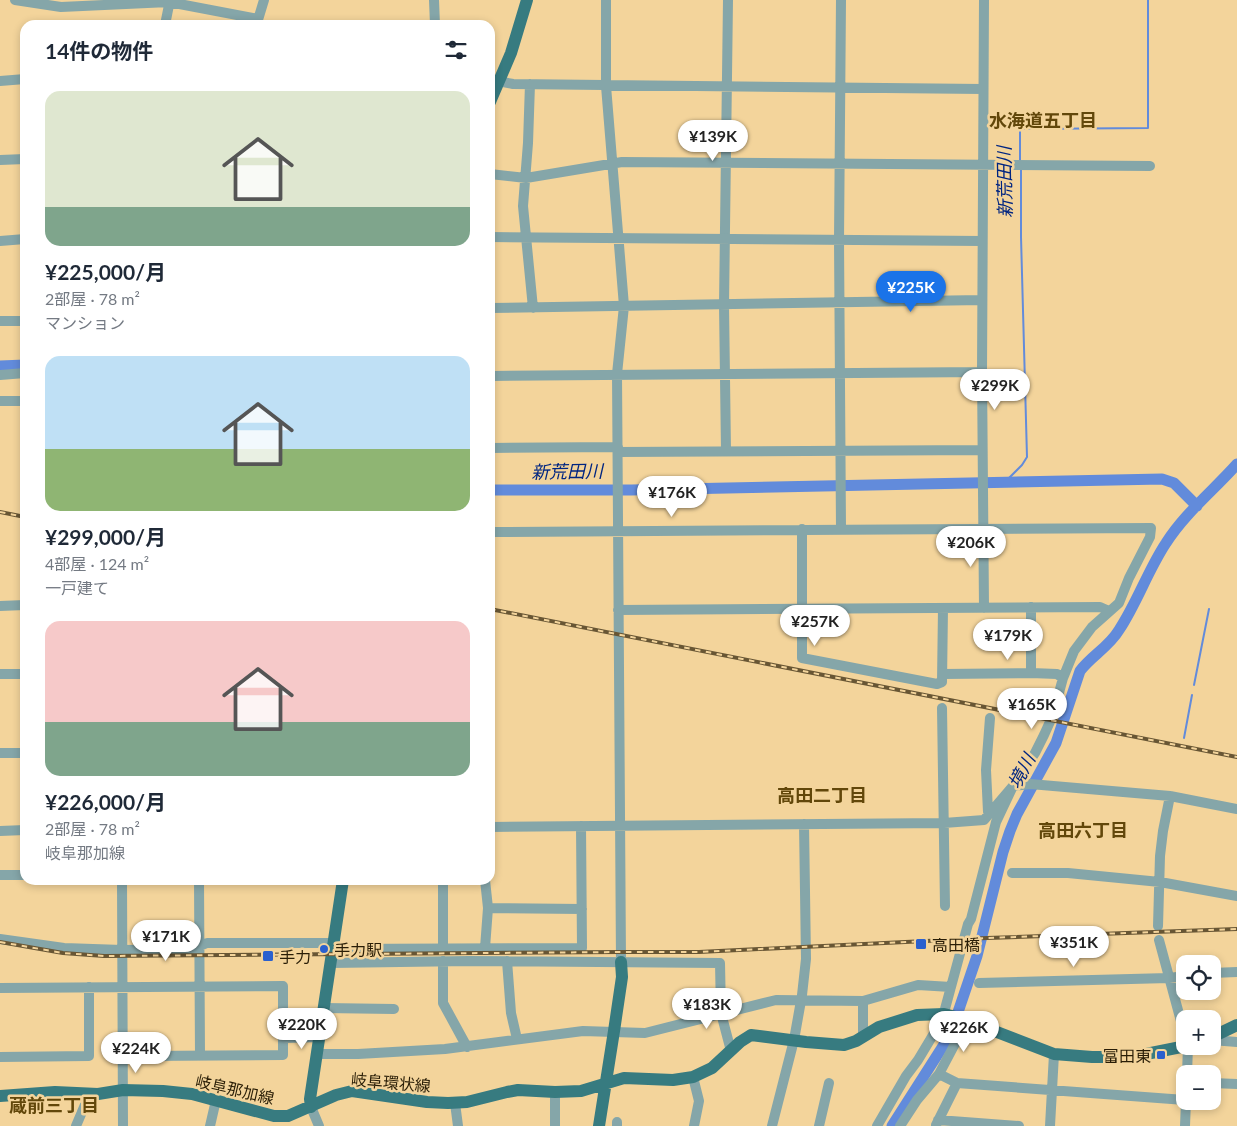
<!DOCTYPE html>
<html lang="ja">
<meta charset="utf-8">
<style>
:root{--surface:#fff;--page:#f6f6f7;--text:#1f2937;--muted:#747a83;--accent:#1a73e8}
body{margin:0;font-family:Lato,"Noto Sans JP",sans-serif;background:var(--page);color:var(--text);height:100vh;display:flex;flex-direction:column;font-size:19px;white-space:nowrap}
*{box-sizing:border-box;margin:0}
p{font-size:16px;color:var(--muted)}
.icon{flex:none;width:28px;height:28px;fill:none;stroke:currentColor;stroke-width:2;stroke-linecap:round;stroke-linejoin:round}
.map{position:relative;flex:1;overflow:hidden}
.details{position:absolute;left:20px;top:20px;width:475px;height:865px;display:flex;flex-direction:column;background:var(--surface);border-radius:15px;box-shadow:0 2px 8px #0003}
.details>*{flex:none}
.controls{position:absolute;left:1176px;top:955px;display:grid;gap:10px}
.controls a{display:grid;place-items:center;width:45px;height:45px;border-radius:10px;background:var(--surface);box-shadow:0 2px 8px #0003;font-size:25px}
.price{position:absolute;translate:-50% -42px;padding:0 11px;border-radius:18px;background:#fff;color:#222;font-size:16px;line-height:32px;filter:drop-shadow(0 1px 2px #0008)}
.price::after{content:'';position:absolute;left:50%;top:30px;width:15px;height:11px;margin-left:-8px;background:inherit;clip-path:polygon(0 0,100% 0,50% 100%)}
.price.active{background:var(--accent);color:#fff}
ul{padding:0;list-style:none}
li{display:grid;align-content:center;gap:10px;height:265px;padding:0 25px}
li span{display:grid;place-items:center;height:155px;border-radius:15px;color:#555}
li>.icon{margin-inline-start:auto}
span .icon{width:90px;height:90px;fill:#fffc;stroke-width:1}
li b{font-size:21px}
h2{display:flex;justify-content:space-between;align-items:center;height:60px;padding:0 25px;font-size:21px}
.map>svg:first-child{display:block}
</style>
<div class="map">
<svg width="1237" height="1126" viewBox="0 0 1237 1126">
<rect width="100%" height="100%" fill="#f3d49b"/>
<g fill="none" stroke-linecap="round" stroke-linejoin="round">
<!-- stream -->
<path stroke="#628bdb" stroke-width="2" d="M1020,160V129L1148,128V0
M1005,482L1022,465L1027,457L1021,237V168
M1194,685L1209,609
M1184,738L1192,695"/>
<!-- river -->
<path stroke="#628bdb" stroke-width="11" d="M0,366L25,365
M490,490H631L1162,479L1174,483L1197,506
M892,1126L945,1043L956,1018L977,956L1003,852L1010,831L1017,814L1056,743L1080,671C1091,656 1109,647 1119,630C1137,603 1148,570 1166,543C1185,513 1214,490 1237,464"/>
<!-- minor -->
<path stroke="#85a6a9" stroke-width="10" d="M15,0L61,7L169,2L258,19
M434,0L435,25
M606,0V86L624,306L617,374L621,962
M984,0L982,372L984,608
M257,23L264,0
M165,25L170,0
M0,81L25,79
M498,81L513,84L983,89
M530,84L528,143L523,206L533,308
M0,160L25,159
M490,174L526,178L622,162L1150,166
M490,237L982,241
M0,241L25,239
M490,308L982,300
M0,321H25
M0,375L25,373
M490,376L982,372
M0,401H25
M490,448L618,447
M726,451L724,305L728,0
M618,452L982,450
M802,529V658L937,684L942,682L943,608
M841,529L839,240L841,0
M490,532L1151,528L1150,537L1129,578L1119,603L1092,627L1074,651L1063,678L1053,715L1044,735L1035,753L1013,786L996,822L971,919L968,924L942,1020L918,1060L906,1076L877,1126
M0,606L25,605
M618,610L1100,607L1109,611
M1031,673V607
M0,674H25
M943,674L1031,673L1057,674L1063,678
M942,708L945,906
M990,718L986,770L988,812L990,813
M0,753H25
M490,827L944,823L984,820L1013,786L1030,784L1170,796L1237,809
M0,831L25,830
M1012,873H1068L1160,882L1237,896
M0,875H25
M122,880L123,1126
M199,880L200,1055
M488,908L582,909
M1158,926L1160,856L1163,831L1170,796
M0,939L64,948L122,950L193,949L207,943H334
M1159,940L1185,1036
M443,948V880
M485,948L488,908L485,880
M333,949L582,948L581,826
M443,961V1003L467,1047
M507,961L511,1013L517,1039
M331,963L469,961L720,963L721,1013L731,1051
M1212,973L1237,972
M979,983L1169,978L1185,976
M0,988L283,986V1055L144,1056
M324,1008L394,1009
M863,1037V1001
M283,1038L321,1037
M1212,1040L1237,1042
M318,1054H358L445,1049L583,1031L645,1033L776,1000L863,1001L918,985L951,987
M0,1057L89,1056V987
M939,1074L957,1083L1185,1100
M1187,1074L1188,1046
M693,1077L699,1101L694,1126
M1212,1083L1237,1084
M555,1092V1126
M455,1103L458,1126
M311,1107L319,1126
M938,1120L1019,1126
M617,1122V1126
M936,1125L957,1083
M76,1126L90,1093
M210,1126L216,1100
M772,1126L794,1040L802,995L806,959L804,824
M819,1126L829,1083
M900,1126L917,1100L939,1074L967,1021
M1050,1126L1054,1054
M1185,1126L1186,1101"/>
<!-- major -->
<path stroke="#377b80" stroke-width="12" d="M490,102L511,53L527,0
M1212,1037L1237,1025
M0,1096L55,1092L98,1094L123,1090L163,1091L192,1094L274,1116H288L336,1095L352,1091L427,1102L448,1103L467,1102L507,1092L518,1090L555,1092L581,1091L624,1078L673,1080L693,1077L712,1068L740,1042L751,1035L806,1042L844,1045L856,1041L879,1027L917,1015L944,1014L963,1019L1054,1054L1092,1057H1131L1186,1046
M311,1107L310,1099L343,880
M599,1126L614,1031L622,977L621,962"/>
<defs>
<path id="rail" d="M0,512L25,517
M490,609L1237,757
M0,942L63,953L104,956L621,952H699L987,938L1237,929"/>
</defs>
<!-- rail casing -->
<use href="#rail" stroke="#685634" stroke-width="4"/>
<!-- rail -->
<use href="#rail" stroke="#f3d49b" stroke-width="2" stroke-dasharray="5.5" stroke-linecap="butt"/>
</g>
<!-- markers -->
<g fill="#2a60ce" stroke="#f3d49b" stroke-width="2">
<rect x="915" y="938" width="12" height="12" rx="2.5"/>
<circle cx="324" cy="949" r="5"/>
<rect x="262" y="950" width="12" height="12" rx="2.5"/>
<rect x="1156" y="1050" width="10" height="10" rx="2.5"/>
</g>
<g text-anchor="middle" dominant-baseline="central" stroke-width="5" stroke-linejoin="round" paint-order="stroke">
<!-- poi labels -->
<g font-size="16" fill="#291d06" stroke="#f3d49b" text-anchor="start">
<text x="932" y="944">高田橋</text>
<text x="334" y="949">手力駅</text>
<text x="279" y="956">手力</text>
<text x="1151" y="1055" text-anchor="end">富田東</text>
</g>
<!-- street labels -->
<g font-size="16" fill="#291d06" stroke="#f3d49b">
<text transform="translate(391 1082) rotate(5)">岐阜環状線</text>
<text transform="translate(235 1089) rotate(13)">岐阜那加線</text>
</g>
<!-- neighbourhood labels -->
<g font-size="18" font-weight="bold" fill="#62470a" stroke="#f3d49b">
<text x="1043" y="120">水海道五丁目</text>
<text x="822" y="795">高田二丁目</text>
<text x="1083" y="830">高田六丁目</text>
<text x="54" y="1105">蔵前三丁目</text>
</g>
<!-- water labels -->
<g font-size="18" font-style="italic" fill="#002581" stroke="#f3d49b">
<text transform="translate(1004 182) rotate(-91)">新荒田川</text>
<text transform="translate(567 471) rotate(-1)">新荒田川</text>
<text transform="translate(1021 771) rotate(-62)">境川</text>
</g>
</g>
</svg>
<div class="controls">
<a><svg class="icon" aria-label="locate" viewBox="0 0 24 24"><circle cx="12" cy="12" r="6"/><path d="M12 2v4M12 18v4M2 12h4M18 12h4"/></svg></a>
<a>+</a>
<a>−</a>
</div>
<b class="price" style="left:713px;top:162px">¥139K</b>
<b class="price active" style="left:911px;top:313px">¥225K</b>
<b class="price" style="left:995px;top:411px">¥299K</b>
<b class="price" style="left:672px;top:518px">¥176K</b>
<b class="price" style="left:971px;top:568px">¥206K</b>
<b class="price" style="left:815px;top:647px">¥257K</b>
<b class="price" style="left:1008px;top:661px">¥179K</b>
<b class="price" style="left:1032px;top:730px">¥165K</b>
<b class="price" style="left:166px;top:962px">¥171K</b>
<b class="price" style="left:1074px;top:968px">¥351K</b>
<b class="price" style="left:707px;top:1030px">¥183K</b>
<b class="price" style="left:302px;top:1050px">¥220K</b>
<b class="price" style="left:964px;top:1053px">¥226K</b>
<b class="price" style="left:136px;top:1074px">¥224K</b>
<section class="details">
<h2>14件の物件<svg class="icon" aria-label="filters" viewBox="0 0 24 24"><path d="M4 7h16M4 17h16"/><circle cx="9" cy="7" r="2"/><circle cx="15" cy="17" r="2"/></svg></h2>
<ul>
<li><span style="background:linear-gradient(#dfe7d0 75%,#7fa58c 0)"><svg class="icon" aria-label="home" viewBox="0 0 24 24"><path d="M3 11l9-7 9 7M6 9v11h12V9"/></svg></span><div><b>¥225,000/月</b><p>2部屋 · 78 m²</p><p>マンション</p></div></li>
<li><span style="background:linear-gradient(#bfe0f5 60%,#8fb573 0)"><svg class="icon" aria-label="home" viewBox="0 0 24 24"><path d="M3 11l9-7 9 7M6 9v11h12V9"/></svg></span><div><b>¥299,000/月</b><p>4部屋 · 124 m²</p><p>一戸建て</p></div></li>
<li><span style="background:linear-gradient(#f6c9c9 65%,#7fa58c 0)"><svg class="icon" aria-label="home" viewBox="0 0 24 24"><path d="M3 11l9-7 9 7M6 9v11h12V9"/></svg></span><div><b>¥226,000/月</b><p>2部屋 · 78 m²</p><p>岐阜那加線</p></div></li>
</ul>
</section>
</div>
